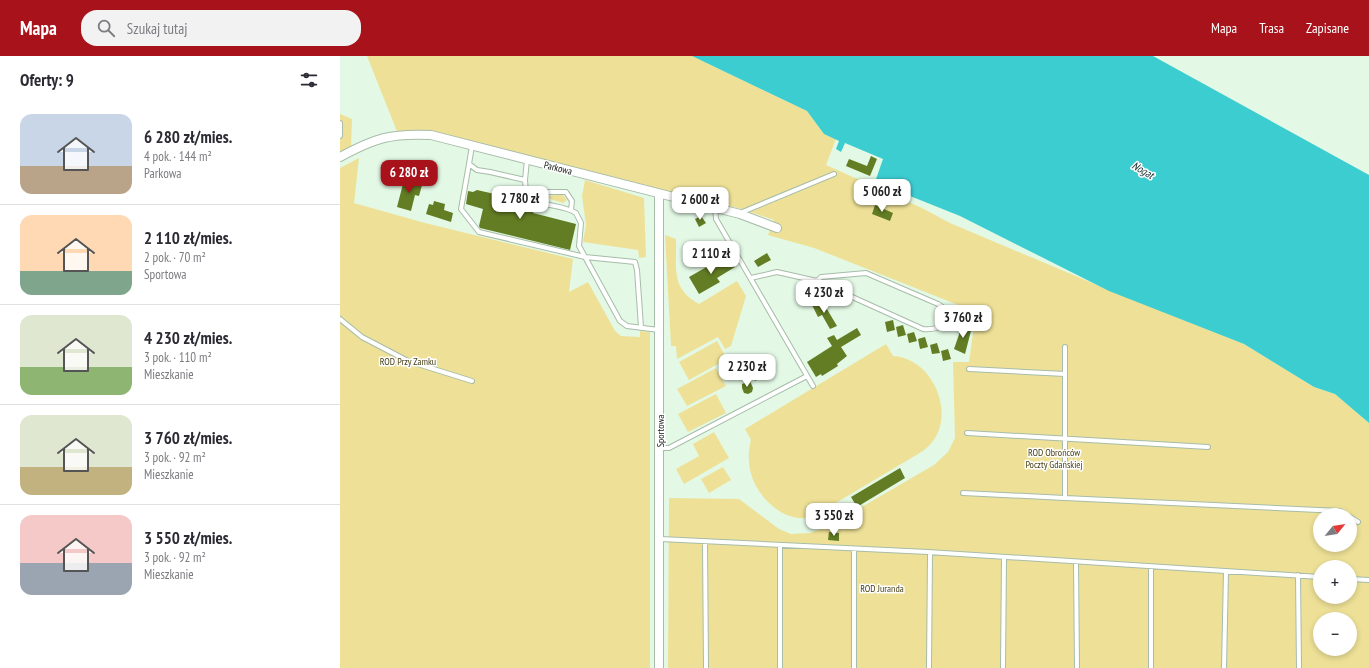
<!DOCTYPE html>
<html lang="pl">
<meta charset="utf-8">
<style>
:root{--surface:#fff;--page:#f2f2f3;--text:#2b2b33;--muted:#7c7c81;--line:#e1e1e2;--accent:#a8121b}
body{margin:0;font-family:"PT Sans Narrow",sans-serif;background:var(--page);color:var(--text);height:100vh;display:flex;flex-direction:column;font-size:15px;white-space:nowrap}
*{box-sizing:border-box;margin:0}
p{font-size:13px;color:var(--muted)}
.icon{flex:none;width:22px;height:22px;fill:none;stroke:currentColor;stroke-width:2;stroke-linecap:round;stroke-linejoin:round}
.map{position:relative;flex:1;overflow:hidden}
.details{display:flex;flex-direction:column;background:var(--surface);width:340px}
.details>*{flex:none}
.needle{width:26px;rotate:60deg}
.tools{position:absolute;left:973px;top:452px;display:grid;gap:8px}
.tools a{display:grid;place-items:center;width:44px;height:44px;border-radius:50%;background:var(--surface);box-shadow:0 2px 6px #0003;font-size:20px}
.price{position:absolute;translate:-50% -34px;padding:0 9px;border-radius:8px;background:#fff;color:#222;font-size:13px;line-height:26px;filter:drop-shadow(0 1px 2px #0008)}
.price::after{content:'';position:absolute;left:50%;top:24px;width:12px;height:9px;margin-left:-6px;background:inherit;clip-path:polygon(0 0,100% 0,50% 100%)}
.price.current{background:var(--accent);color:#fff}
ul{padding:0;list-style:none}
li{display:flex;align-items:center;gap:12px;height:100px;padding:0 20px}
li+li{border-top:1px solid var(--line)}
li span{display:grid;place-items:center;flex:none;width:112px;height:80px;border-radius:12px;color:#555}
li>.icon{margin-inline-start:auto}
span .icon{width:48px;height:48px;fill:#fffc;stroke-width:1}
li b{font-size:17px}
h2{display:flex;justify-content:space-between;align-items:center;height:48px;padding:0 20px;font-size:17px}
header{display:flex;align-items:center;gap:24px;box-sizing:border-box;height:56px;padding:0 20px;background:var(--accent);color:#fff}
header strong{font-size:19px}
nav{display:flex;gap:22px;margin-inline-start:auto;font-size:14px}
.search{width:280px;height:36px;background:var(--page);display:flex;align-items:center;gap:10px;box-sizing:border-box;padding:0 14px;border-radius:16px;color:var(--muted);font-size:15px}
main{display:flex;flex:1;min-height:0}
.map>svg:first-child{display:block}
</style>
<header>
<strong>Mapa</strong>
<div class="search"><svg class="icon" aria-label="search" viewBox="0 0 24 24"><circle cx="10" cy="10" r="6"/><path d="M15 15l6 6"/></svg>Szukaj tutaj</div>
<nav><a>Mapa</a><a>Trasa</a><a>Zapisane</a></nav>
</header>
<main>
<section class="details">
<h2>Oferty: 9<svg class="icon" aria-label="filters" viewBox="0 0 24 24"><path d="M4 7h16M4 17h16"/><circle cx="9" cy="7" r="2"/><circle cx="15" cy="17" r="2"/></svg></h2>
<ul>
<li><span style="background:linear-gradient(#c9d6e8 65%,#b9a48a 0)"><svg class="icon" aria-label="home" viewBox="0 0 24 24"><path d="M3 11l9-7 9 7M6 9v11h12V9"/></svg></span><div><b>6 280 zł/mies.</b><p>4 pok. · 144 m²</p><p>Parkowa</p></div></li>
<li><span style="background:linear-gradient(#ffd9b3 70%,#7fa58c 0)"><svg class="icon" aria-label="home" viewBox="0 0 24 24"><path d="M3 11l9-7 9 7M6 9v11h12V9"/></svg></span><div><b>2 110 zł/mies.</b><p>2 pok. · 70 m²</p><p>Sportowa</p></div></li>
<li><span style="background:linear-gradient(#dfe7d0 65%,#8fb573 0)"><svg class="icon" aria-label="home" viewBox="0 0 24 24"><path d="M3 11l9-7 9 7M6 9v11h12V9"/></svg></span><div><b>4 230 zł/mies.</b><p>3 pok. · 110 m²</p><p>Mieszkanie</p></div></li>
<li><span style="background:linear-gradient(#dfe7d0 65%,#c2b280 0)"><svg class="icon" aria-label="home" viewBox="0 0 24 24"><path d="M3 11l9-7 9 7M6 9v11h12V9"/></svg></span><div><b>3 760 zł/mies.</b><p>3 pok. · 92 m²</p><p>Mieszkanie</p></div></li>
<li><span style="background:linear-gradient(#f6c9c9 60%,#9aa5b1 0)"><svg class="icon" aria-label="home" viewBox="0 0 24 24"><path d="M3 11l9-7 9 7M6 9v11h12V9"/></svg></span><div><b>3 550 zł/mies.</b><p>3 pok. · 92 m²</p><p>Mieszkanie</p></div></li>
</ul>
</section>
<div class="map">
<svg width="1029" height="612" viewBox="0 0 1029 612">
<rect width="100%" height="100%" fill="#e3f9e5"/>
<!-- green -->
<path fill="#eee197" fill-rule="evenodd" d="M27,0H352L467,55L484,78L496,83L486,109L582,152L610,167L769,234L904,288L974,331L995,338L1029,367V612H328L329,442L399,443L439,473L451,478L470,477L489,470L594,409L608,396L615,382L613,306H629L636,256L474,192L428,179L434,164L398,152L241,117L108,83L58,78ZM980,459H1010V489H980ZM980,511H1010V541H980ZM980,563H1010V593H980Z
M0,58L12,63L11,90L0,97Z
M19,102L14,147L85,167L233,203L229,236L248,226L275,275L281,280L300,281V275L310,276V612H0V112Z
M245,124L304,142L306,201L299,202L298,194L243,186L246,169L242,140Z
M222,138L227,144L223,147L207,142L209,140Z
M325,179L336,183C337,212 330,232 359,248L397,225L406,240L391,290L385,293L378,281L337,303L336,290H331Z
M377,285L387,303L349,324L339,306Z
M546,288L553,300C596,302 621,368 583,395L474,460C447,470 418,443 411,418C408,406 408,395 411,384L405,373Z
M376,312L386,330L347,350L337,333Z
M376,338L386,357L348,376L338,358Z
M374,376L389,402L344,428L336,413L359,400L353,388Z
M383,411L391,424L369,437L361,423Z"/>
<!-- water -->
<path fill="#3ccdd1" d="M352,0H813L1029,119V367L995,338L974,331L904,288L769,235L620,160L535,126L543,103L505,87L501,96L496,93L499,85L484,78L467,55Z"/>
<!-- building -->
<path fill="#637d24" d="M531,100L537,103L530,120L506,110L509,103L527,110Z
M70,122L79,124L78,128L82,129L79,140L75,139L71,155L57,151L64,124L69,125Z
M137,134L194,147L195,148L193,157L236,168L230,194L140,172L139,170L143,153L126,148L128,135L133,136Z
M94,145L105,148L104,154L113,157L111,166L86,158L89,148L93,149Z
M535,149L553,157L550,165L532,158Z
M361,160L366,167L359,171L355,163Z
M427,197L431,204L418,211L414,205Z
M389,201L395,211L377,222L380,226L359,238L349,221L370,209L371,212Z
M481,243L497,270L490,273L482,259L478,261L472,249Z
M624,256L633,260L630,266L621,263Z
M553,264L555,274L547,276L545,266Z
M623,267L632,271L625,298L614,293Z
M563,269L566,279L558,281L556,271Z
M517,272L521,279L501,291L507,300L497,308L498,310L482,320L481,318L476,321L467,306L492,290L487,282L494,279L497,284Z
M574,276L577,285L569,287L567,278Z
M585,281L588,291L580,293L578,283Z
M597,287L600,297L592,298L590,289Z
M608,293L611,303L603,305L601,295Z
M414,307L422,321L415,325L407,310Z
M410,325L413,332L412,336L408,338L404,337L402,332V328Z
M560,412L565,422L517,451L511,441Z
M489,476L499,477V485L488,484Z"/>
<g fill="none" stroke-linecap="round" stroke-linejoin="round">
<defs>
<path id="lane" d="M0,67V80
M132,90L129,108L137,114L150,116L185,124L187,104
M129,108L121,153L139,176L245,201L295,206L297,214L301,271
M185,124C185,155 218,145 236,157L241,167L239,190L280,265L287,270L319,274
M187,136H226L232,145L231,154
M375,152L376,163L473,330
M400,157L494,118
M411,222L437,216L477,225L583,273C592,274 603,272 608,263L605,253L598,248L526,217L481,221L477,225
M0,263L22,281L68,305L132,325
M725,291V442L1000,455L1006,459
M629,313L725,318
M627,377L868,391
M320,392H329L467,320
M623,437L725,442
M1010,461L1018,466
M320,483L588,496L980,521
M365,485L366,612
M736,506L737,612
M958,519L959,612
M1010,523L1029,524
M440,612V489
M514,612V493
M589,612L590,497
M663,612L664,501
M811,612V511
M884,612L886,516"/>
<path id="street" d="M0,101C35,82 51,77 91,79L400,158L437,172
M319,138V612"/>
</defs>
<!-- lane casing -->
<use href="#lane" stroke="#a7bca9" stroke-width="6"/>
<!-- street casing -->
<use href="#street" stroke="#a7bca9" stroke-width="10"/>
<!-- lane -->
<use href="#lane" stroke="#fff" stroke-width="4"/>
<!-- street -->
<use href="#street" stroke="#fff" stroke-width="8"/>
</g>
<g text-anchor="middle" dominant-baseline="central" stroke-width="3" stroke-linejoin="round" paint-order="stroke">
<!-- street labels -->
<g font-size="10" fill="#111812" stroke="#fff">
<text transform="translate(218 112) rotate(14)">Parkowa</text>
<text transform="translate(320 375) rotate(-90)">Sportowa</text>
</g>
<!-- park labels -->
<g font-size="10" fill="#463f16" stroke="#fff">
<text x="68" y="305">ROD Przy Zamku</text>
<text x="714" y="396">ROD Obrońców<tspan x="714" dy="12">Poczty Gdańskiej</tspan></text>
<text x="542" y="532">ROD Juranda</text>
</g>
<!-- water labels -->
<g font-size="11" font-style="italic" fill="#1a3233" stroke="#fff">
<text transform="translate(803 114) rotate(30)">Nogat</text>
</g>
</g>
</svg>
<div class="tools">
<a><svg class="needle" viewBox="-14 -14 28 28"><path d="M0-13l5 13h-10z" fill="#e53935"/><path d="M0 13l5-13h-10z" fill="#7c7c81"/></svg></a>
<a>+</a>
<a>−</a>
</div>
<b class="price current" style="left:69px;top:138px">6 280 zł</b>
<b class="price" style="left:542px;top:157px">5 060 zł</b>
<b class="price" style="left:180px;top:164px">2 780 zł</b>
<b class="price" style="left:360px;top:165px">2 600 zł</b>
<b class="price" style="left:371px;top:219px">2 110 zł</b>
<b class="price" style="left:484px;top:258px">4 230 zł</b>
<b class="price" style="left:623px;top:283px">3 760 zł</b>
<b class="price" style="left:407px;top:332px">2 230 zł</b>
<b class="price" style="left:494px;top:481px">3 550 zł</b>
</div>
</main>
